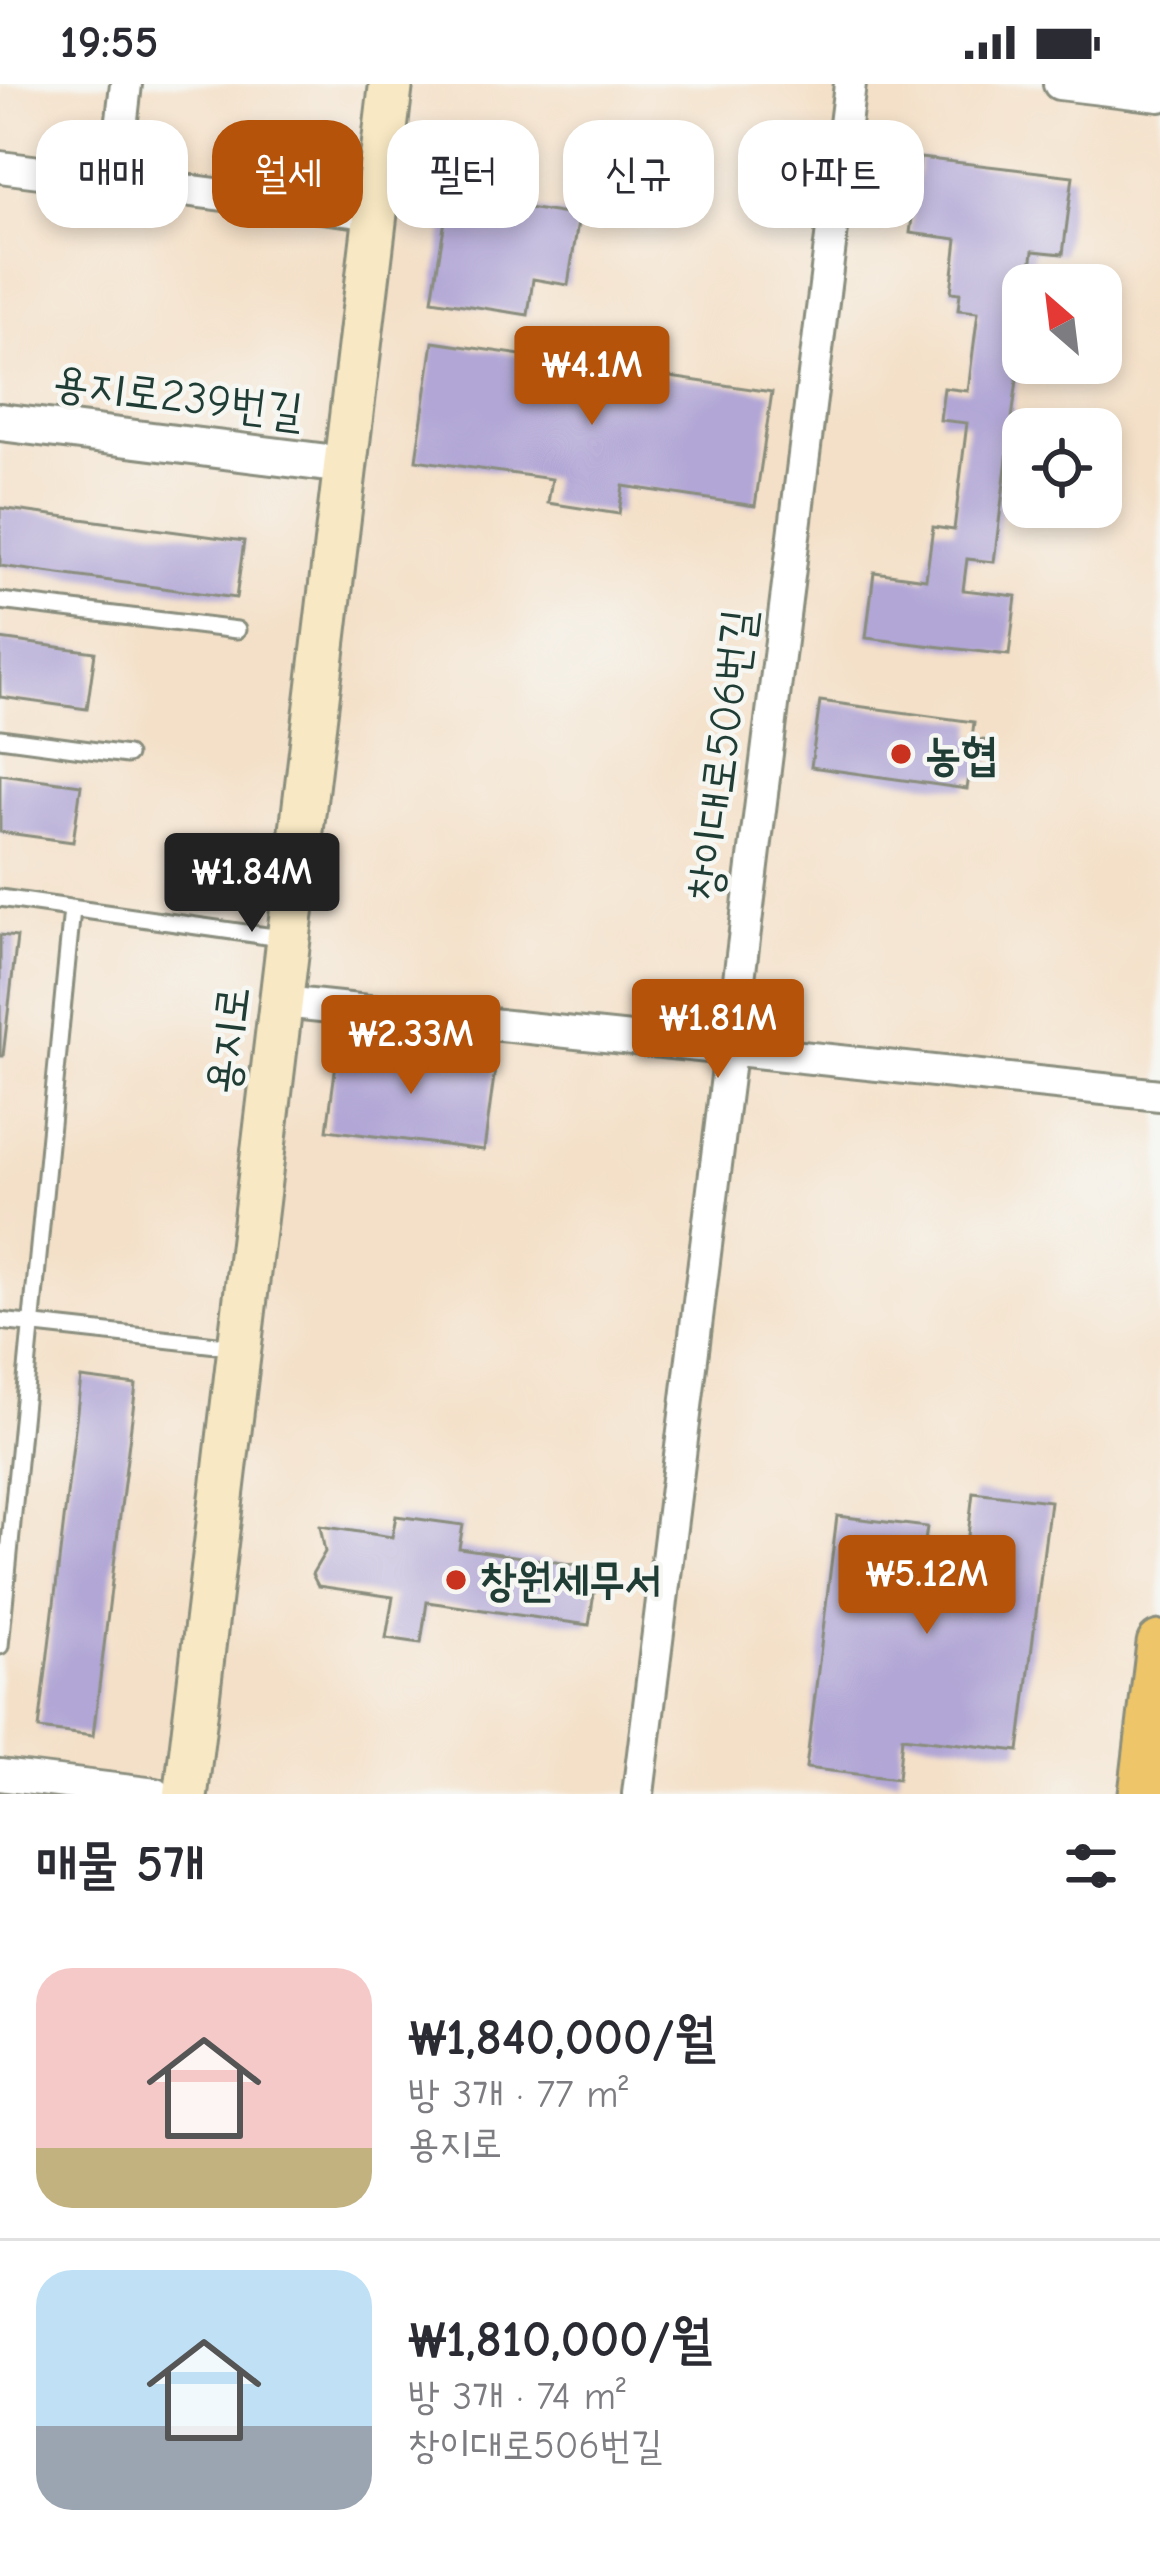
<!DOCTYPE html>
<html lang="ko">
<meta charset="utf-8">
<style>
:root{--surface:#fff;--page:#f2f2f3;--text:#2b2b33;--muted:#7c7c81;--line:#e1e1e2;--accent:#b45309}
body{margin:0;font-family:"Comic Neue","Poor Story",sans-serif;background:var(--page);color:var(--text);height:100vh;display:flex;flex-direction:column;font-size:45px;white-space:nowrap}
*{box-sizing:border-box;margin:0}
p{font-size:39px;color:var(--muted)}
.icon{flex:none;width:66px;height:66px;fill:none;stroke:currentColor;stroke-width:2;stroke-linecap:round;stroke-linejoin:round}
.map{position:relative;height:1710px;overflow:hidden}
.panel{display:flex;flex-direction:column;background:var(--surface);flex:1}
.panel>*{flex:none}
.guide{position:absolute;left:36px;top:36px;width:1089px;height:108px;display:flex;gap:24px}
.needle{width:78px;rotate:332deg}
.fabs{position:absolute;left:1002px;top:180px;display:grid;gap:24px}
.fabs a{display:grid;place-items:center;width:120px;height:120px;border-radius:24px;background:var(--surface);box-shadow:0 6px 18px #0003;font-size:60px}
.price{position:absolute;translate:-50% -102px;padding:0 27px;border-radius:12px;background:var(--accent);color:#fff;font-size:39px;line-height:78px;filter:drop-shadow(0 3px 6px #0008)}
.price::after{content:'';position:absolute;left:50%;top:72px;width:36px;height:27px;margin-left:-18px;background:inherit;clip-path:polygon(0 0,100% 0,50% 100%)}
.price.selected{background:#222;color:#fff}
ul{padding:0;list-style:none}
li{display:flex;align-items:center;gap:36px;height:300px;padding:0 36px}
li+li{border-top:3px solid var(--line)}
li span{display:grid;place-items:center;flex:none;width:336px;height:240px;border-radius:36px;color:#555}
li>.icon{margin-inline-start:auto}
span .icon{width:144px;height:144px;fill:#fffc;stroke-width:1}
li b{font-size:51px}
h2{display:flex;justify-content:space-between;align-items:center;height:144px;padding:0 36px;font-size:51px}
.tag{padding:0 42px;border-radius:36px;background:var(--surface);box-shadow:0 6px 18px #0003;font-size:42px;line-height:108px}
.tag.selected{background:var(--accent);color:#fff}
.status{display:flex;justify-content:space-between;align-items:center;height:84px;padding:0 60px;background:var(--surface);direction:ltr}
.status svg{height:33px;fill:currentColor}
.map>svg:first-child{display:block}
</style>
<div class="status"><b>19:55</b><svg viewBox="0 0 49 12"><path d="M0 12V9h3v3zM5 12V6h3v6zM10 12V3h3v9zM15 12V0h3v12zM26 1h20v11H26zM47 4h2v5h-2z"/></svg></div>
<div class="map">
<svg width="1160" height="1710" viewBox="0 0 1160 1710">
<rect width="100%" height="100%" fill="#f6f6f2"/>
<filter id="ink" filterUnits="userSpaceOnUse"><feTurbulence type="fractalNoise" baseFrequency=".00833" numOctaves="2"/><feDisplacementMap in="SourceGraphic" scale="24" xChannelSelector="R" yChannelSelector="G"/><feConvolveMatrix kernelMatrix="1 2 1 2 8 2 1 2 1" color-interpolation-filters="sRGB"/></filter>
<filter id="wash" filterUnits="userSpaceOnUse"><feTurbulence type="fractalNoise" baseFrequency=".004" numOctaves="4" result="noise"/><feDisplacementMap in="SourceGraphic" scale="48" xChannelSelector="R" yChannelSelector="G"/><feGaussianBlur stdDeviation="2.7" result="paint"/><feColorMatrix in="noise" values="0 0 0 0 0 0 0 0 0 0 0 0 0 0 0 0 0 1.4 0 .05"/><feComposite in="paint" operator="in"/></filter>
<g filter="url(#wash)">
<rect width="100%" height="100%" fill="#f4e0c8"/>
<g id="blocks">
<!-- building -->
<path fill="#b1a6d5" d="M920,74L1073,92L1063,170L1033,167L1029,201H1023V248L994,478L967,475L963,506L1016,512L1009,571L866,554L874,488L926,495L933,443L954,446L967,339L940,336L944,304L968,307L978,228L958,226L960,209L951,208L957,155L910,149Z
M449,112L579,132L568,201L533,195L528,231L432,216Z
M433,258L772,308L755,422L623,402L619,430L548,419L552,395L416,376Z
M0,424L244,457L236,514L0,482Z
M0,555L95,568L87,625L0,613Z
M820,617L974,638L972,655L992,657L987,695L969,692L967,705L811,683Z
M0,690L81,701L73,758L0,748Z
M0,851L17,853L3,972H0Z
M381,960L448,969L447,978L495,985L484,1066L327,1046L338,965L380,970Z
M81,1294L136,1301L93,1652L39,1645Z
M973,1408L1050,1417L1019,1667L902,1653L898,1695L806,1684L837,1432L927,1443L924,1464L966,1469Z
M396,1432L463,1441L459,1464L598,1484L589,1541L427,1518L421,1559L386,1554L393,1513L318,1502L312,1490L325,1468L320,1442L392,1453Z"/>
</g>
</g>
<g filter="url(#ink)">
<use href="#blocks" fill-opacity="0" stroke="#8a8e7e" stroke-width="3"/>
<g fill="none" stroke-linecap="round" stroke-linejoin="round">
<defs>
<path id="service" d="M0,517L237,546
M0,654L127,671
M0,814L288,855
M0,1237L235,1263
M0,1562L72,825"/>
<path id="minor" d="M1059,0L1160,12
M0,83L377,130
M115,97L126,0
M283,918L1160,1011
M0,1691L156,1710
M638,1710L850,0"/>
<path id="tertiary" d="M0,338L344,381"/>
<path id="secondary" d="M186,1710L391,0"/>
<path id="primary" d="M1142,1710L1160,1560"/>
</defs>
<!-- service casing -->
<use href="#service" stroke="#8a8e7e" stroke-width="21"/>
<!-- minor casing -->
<use href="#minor" stroke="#8a8e7e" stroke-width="36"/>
<!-- tertiary casing -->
<use href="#tertiary" stroke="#8a8e7e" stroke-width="42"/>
<!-- secondary casing -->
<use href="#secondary" stroke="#8a8e7e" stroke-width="48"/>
<!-- primary casing -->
<use href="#primary" stroke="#8a8e7e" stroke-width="51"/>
<!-- service -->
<use href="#service" stroke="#fff" stroke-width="15"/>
<!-- minor -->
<use href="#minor" stroke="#fff" stroke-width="30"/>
<!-- tertiary -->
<use href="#tertiary" stroke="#fff" stroke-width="36"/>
<!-- secondary -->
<use href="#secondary" stroke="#f8e8c3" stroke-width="42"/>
<!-- primary -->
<use href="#primary" stroke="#eec569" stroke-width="45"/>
</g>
</g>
<!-- markers -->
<g fill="#c8321e" stroke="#f6f6f2" stroke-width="4.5">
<circle cx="901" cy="670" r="12"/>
<circle cx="456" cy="1496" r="12"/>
</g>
<g text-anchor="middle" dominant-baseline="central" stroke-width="9" stroke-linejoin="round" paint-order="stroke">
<!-- street labels -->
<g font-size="45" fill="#1f3d34" stroke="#f6f6f2">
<text transform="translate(178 312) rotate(7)">용지로239번길</text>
<text transform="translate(721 671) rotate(-83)">창이대로506번길</text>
<text transform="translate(227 956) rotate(-83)">용지로</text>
</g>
<!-- poi labels -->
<g font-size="45" font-weight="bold" fill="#1f3d34" stroke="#f6f6f2" text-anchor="start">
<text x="925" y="670">농협</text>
<text x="480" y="1496">창원세무서</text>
</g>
</g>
</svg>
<div class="fabs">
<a><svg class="needle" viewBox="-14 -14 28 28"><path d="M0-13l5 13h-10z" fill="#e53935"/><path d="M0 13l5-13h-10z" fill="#7c7c81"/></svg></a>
<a><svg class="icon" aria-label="locate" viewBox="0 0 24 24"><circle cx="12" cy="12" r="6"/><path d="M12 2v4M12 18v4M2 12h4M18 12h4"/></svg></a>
</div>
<b class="price" style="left:592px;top:344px">₩4.1M</b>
<b class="price selected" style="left:252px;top:851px">₩1.84M</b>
<b class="price" style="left:718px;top:997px">₩1.81M</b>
<b class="price" style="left:411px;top:1013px">₩2.33M</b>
<b class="price" style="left:927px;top:1553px">₩5.12M</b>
<div class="guide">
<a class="tag">매매</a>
<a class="tag selected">월세</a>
<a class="tag">필터</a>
<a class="tag">신규</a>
<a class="tag">아파트</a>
</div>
</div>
<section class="panel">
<h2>매물 5개<svg class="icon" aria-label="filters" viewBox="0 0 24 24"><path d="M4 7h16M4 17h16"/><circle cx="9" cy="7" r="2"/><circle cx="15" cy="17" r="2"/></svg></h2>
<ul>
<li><span style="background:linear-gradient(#f6c9c9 75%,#c2b280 0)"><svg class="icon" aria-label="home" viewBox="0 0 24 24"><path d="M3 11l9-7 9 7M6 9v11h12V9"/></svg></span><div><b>₩1,840,000/월</b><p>방 3개 · 77 m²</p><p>용지로</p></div></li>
<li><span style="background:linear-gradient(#bfe0f5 65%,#9aa5b1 0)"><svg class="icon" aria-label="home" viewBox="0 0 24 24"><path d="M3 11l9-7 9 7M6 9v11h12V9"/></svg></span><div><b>₩1,810,000/월</b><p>방 3개 · 74 m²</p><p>창이대로506번길</p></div></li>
</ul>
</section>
